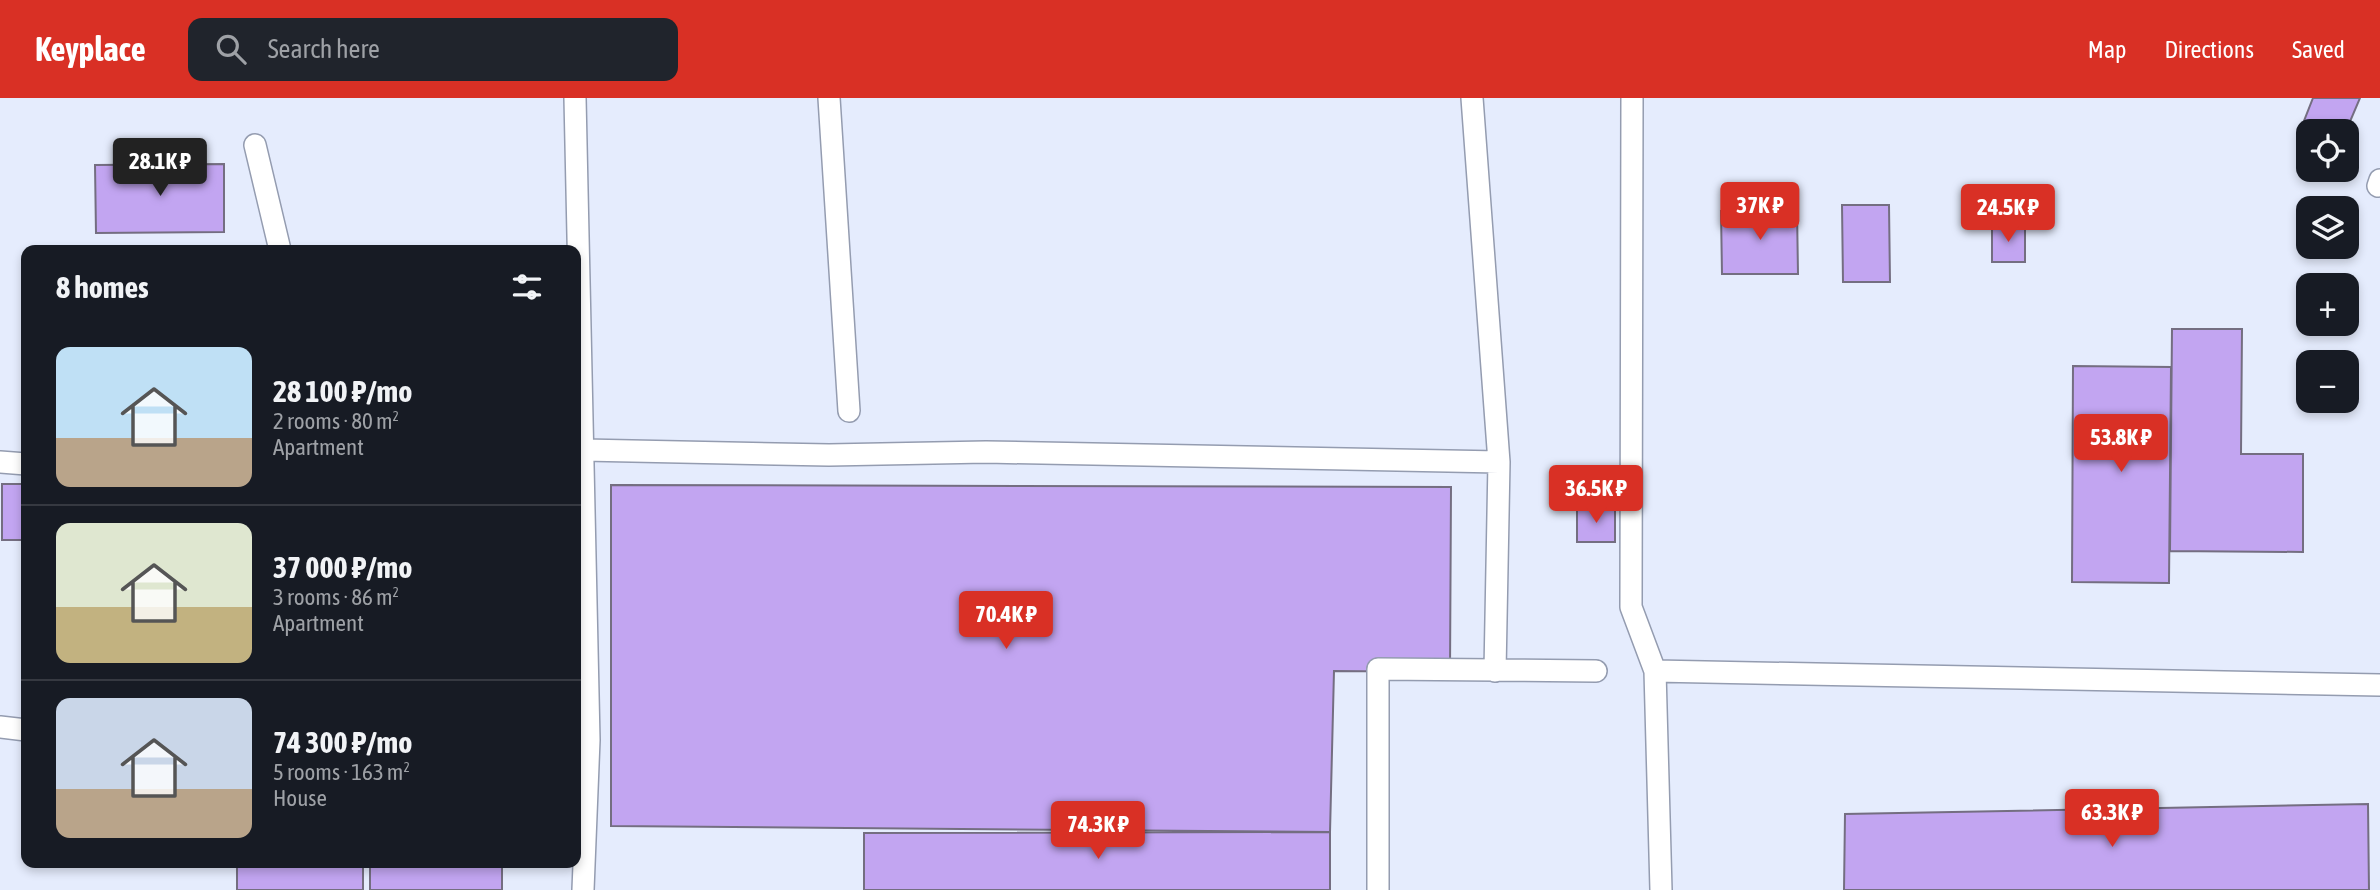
<!DOCTYPE html>
<meta charset="utf-8">
<style>
:root{--surface:#171b24;--page:#20242c;--text:#f1f3f6;--muted:#9ea1a6;--line:#363941;--accent:#d93025}
body{margin:0;font-family:"Asap Condensed",sans-serif;background:var(--page);color:var(--text);height:100vh;display:flex;flex-direction:column;font-size:26px;white-space:nowrap}
*{box-sizing:border-box;margin:0}
p{font-size:23px;color:var(--muted)}
.icon{flex:none;width:38px;height:38px;fill:none;stroke:currentColor;stroke-width:2;stroke-linecap:round;stroke-linejoin:round}
.map{position:relative;flex:1;overflow:hidden}
.panel{position:absolute;left:21px;top:147px;width:560px;height:623px;display:flex;flex-direction:column;background:var(--surface);border-radius:14px;box-shadow:0 4px 10px #0003}
.panel>*{flex:none}
.buttons{position:absolute;left:2296px;top:21px;display:grid;gap:14px}
.buttons a{display:grid;place-items:center;width:63px;height:63px;border-radius:14px;background:var(--surface);box-shadow:0 4px 10px #0003;font-size:35px}
.price{position:absolute;translate:-50% -60px;padding:0 16px;border-radius:7px;background:var(--accent);color:#fff;font-size:23px;line-height:46px;filter:drop-shadow(0 2px 4px #0008)}
.price::after{content:'';position:absolute;left:50%;top:42px;width:21px;height:16px;margin-left:-10px;background:inherit;clip-path:polygon(0 0,100% 0,50% 100%)}
.price.on{background:#222;color:#fff}
ul{padding:0;list-style:none}
li{display:flex;align-items:center;gap:21px;height:175px;padding:0 35px}
li+li{border-top:2px solid var(--line)}
li span{display:grid;place-items:center;flex:none;width:196px;height:140px;border-radius:14px;color:#555}
li>.icon{margin-inline-start:auto}
span .icon{width:84px;height:84px;fill:#fffc;stroke-width:1}
li b{font-size:30px}
h2{display:flex;justify-content:space-between;align-items:center;height:84px;padding:0 35px;font-size:30px}
header{display:flex;align-items:center;gap:42px;box-sizing:border-box;height:98px;padding:0 35px;background:var(--accent);color:#fff}
header strong{font-size:33px}
nav{display:flex;gap:38px;margin-inline-start:auto;font-size:24px}
.search{width:490px;height:63px;background:var(--page);display:flex;align-items:center;gap:18px;box-sizing:border-box;padding:0 24px;border-radius:14px;color:var(--muted);font-size:26px}
.map>svg:first-child{display:block}
</style>
<header>
<strong>Keyplace</strong>
<div class="search"><svg class="icon" aria-label="search" viewBox="0 0 24 24"><circle cx="10" cy="10" r="6"/><path d="M15 15l6 6"/></svg>Search here</div>
<nav><a>Map</a><a>Directions</a><a>Saved</a></nav>
</header>
<div class="map">
<svg width="2380" height="792" viewBox="0 0 2380 792">
<rect width="100%" height="100%" fill="#e5ecfd"/>
<!-- building -->
<path fill="#c2a5f1" stroke="#746e81" stroke-width="2" d="M2313,0H2360L2346,33H2316L2302,28Z
M224,66V134L96,135L95,67Z
M1842,107H1889L1890,184H1843Z
M1797,112L1798,176H1722L1721,113Z
M1992,127H2025V164H1992Z
M2172,231H2242L2241,356H2303V454L2170,453Z
M2073,268L2171,269L2169,485L2072,484Z
M2,386H26V442H2Z
M611,387L1451,389L1450,574L1334,573L1330,734L611,728Z
M1577,409L1615,410V444H1577Z
M2368,706L2369,792H1844L1845,716Z
M1330,734V792H864V735Z
M237,765H363V792H237Z
M370,765H502V792H370Z"/>
<g fill="none" stroke-linecap="round" stroke-linejoin="round">
<defs>
<path id="service" d="M575,0L589,642L583,792
M829,0L849,313
M1472,0L1499,364
M1632,0L1631,509L1655,573L1661,792
M255,47L280,152
M2378,88L2380,82
M584,352L829,357L986,354L1499,364L1495,573
M0,364L26,366
M1655,573L2380,587
M0,629L26,632
M1378,792V571L1596,573"/>
</defs>
<!-- service casing -->
<use href="#service" stroke="#949cb0" stroke-width="24"/>
<!-- service -->
<use href="#service" stroke="#fff" stroke-width="21"/>
</g>
</svg>
<div class="buttons">
<a><svg class="icon" aria-label="locate" viewBox="0 0 24 24"><circle cx="12" cy="12" r="6"/><path d="M12 2v4M12 18v4M2 12h4M18 12h4"/></svg></a>
<a><svg class="icon" aria-label="layers" viewBox="0 0 24 24"><path d="M12 4l9 5-9 5-9-5zM3 14l9 5 9-5"/></svg></a>
<a>+</a>
<a>−</a>
</div>
<b class="price on" style="left:160px;top:100px">28.1K ₽</b>
<b class="price" style="left:1760px;top:144px">37K ₽</b>
<b class="price" style="left:2008px;top:146px">24.5K ₽</b>
<b class="price" style="left:2121px;top:376px">53.8K ₽</b>
<b class="price" style="left:1596px;top:427px">36.5K ₽</b>
<b class="price" style="left:1006px;top:553px">70.4K ₽</b>
<b class="price" style="left:2112px;top:751px">63.3K ₽</b>
<b class="price" style="left:1098px;top:763px">74.3K ₽</b>
<section class="panel">
<h2>8 homes<svg class="icon" aria-label="filters" viewBox="0 0 24 24"><path d="M4 7h16M4 17h16"/><circle cx="9" cy="7" r="2"/><circle cx="15" cy="17" r="2"/></svg></h2>
<ul>
<li><span style="background:linear-gradient(#bfe0f5 65%,#b9a48a 0)"><svg class="icon" aria-label="home" viewBox="0 0 24 24"><path d="M3 11l9-7 9 7M6 9v11h12V9"/></svg></span><div><b>28 100 ₽/mo</b><p>2 rooms · 80 m²</p><p>Apartment</p></div></li>
<li><span style="background:linear-gradient(#dfe7d0 60%,#c2b280 0)"><svg class="icon" aria-label="home" viewBox="0 0 24 24"><path d="M3 11l9-7 9 7M6 9v11h12V9"/></svg></span><div><b>37 000 ₽/mo</b><p>3 rooms · 86 m²</p><p>Apartment</p></div></li>
<li><span style="background:linear-gradient(#c9d6e8 65%,#b9a48a 0)"><svg class="icon" aria-label="home" viewBox="0 0 24 24"><path d="M3 11l9-7 9 7M6 9v11h12V9"/></svg></span><div><b>74 300 ₽/mo</b><p>5 rooms · 163 m²</p><p>House</p></div></li>
</ul>
</section>
</div>
